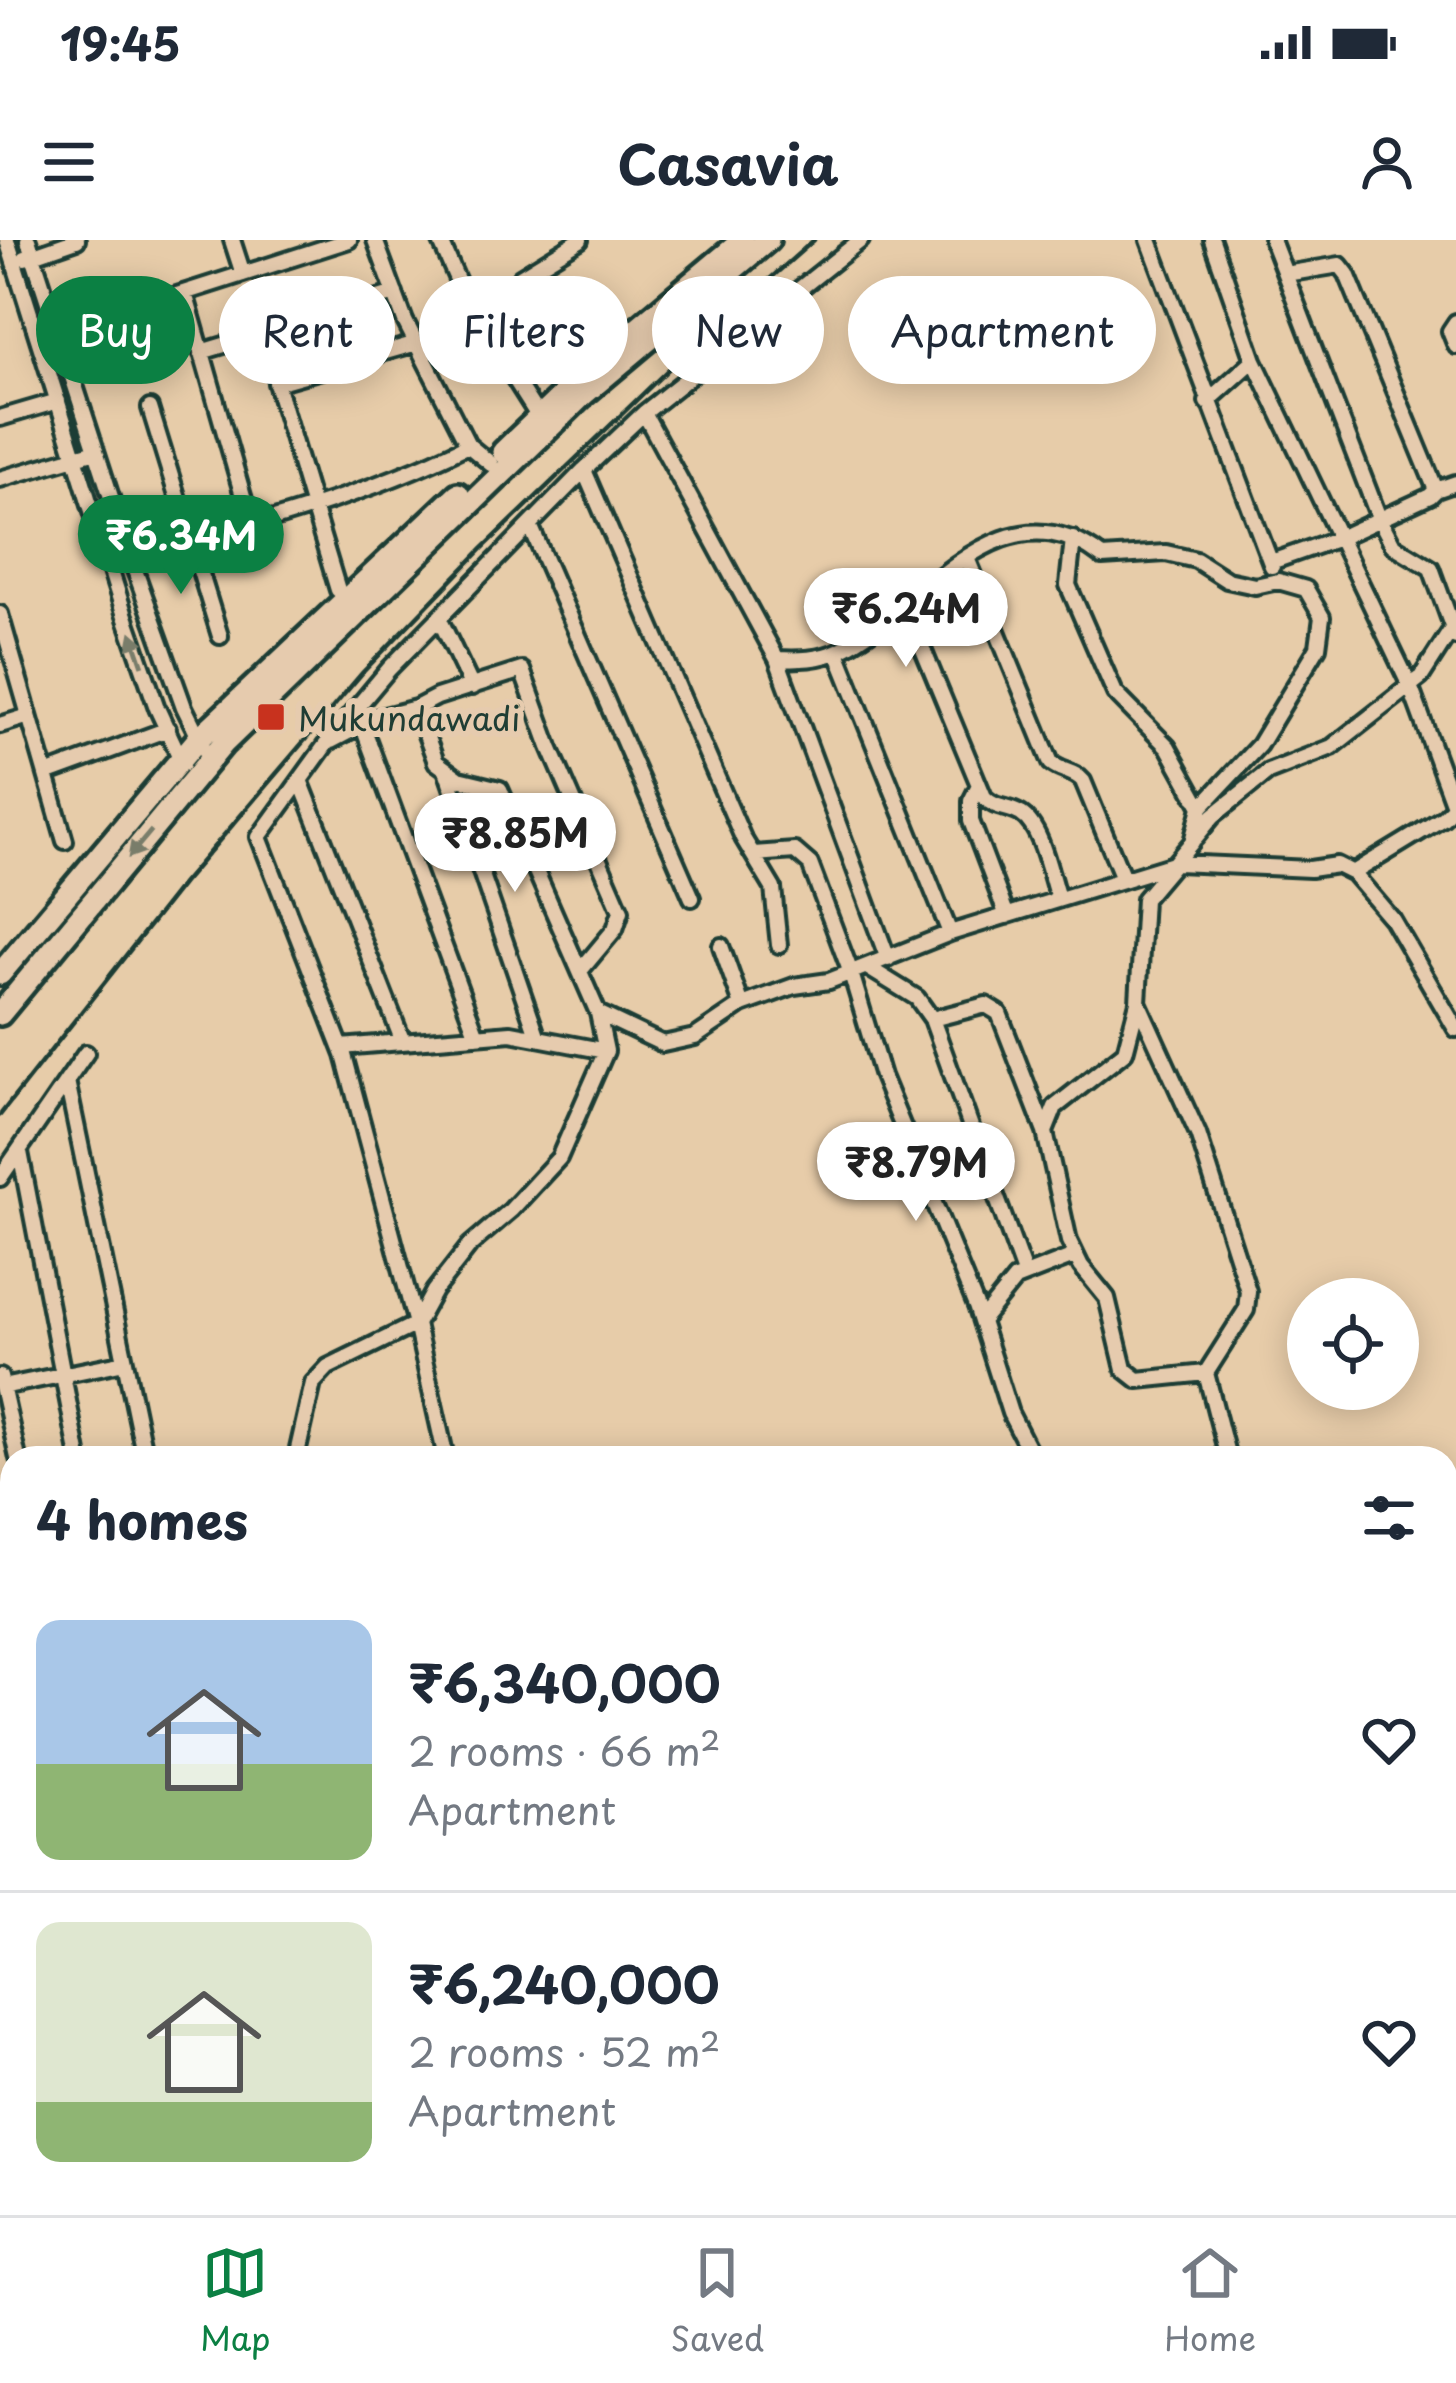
<!DOCTYPE html>
<meta charset="utf-8">
<style>
:root{--surface:#fff;--page:#f6f6f7;--text:#1f2937;--muted:#747a83;--line:#e0e1e3;--accent:#0b8043}
body{margin:0;font-family:"Playpen Sans",sans-serif;background:var(--page);color:var(--text);height:100vh;display:flex;flex-direction:column;font-size:45px;white-space:nowrap}
*{box-sizing:border-box;margin:0}
p{font-size:39px;color:var(--muted)}
.icon{flex:none;width:66px;height:66px;fill:none;stroke:currentColor;stroke-width:2;stroke-linecap:round;stroke-linejoin:round}
.map{position:relative;flex:1;overflow:hidden}
.sheet{position:absolute;left:0px;top:1206px;width:1458px;height:771px;display:flex;flex-direction:column;background:var(--surface);border-radius:36px 36px 0 0;box-shadow:0 6px 30px #0003}
.sheet>*{flex:none}
.guide{position:absolute;left:36px;top:36px;width:1386px;height:108px;display:flex;gap:24px}
.controls{position:absolute;left:1287px;top:1038px;display:grid;gap:24px}
.controls a{display:grid;place-items:center;width:132px;height:132px;border-radius:50%;background:var(--surface);box-shadow:0 6px 30px #0003;font-size:60px}
.price{position:absolute;translate:-50% -102px;padding:0 27px;border-radius:42px;background:#fff;color:#222;font-size:39px;line-height:78px;filter:drop-shadow(0 3px 6px #0008)}
.price::after{content:'';position:absolute;left:50%;top:72px;width:36px;height:27px;margin-left:-18px;background:inherit;clip-path:polygon(0 0,100% 0,50% 100%)}
.price.active{background:var(--accent);color:#fff}
ul{padding:0;list-style:none}
li{display:flex;align-items:center;gap:36px;height:300px;padding:0 36px}
li+li{border-top:3px solid var(--line)}
li span{display:grid;place-items:center;flex:none;width:336px;height:240px;border-radius:24px;color:#555}
li>.icon{margin-inline-start:auto}
span .icon{width:144px;height:144px;fill:#fffc;stroke-width:1}
li b{font-size:51px}
h2{display:flex;justify-content:space-between;align-items:center;height:144px;padding:0 36px;font-size:51px}
.chip{padding:0 42px;border-radius:54px;background:var(--surface);box-shadow:0 6px 30px #0003;font-size:42px;line-height:108px}
.chip.active{background:var(--accent);color:#fff}
.status{display:flex;justify-content:space-between;align-items:center;height:84px;padding:0 60px;background:var(--surface);direction:ltr}
.status svg{height:33px;fill:currentColor}
header{display:flex;justify-content:space-between;align-items:center;height:156px;padding:0 36px;background:var(--surface);font-size:54px;font-weight:700}
.menu{display:flex;justify-content:space-around;align-items:center;height:168px;border-top:3px solid var(--line);background:var(--surface);font-size:33px;color:var(--muted)}
.menu a{display:grid;justify-items:center;gap:6px}
.menu .active{color:var(--accent)}
.map>svg:first-child{display:block}
</style>
<div class="status"><b>19:45</b><svg viewBox="0 0 49 12"><path d="M0 12V9h3v3zM5 12V6h3v6zM10 12V3h3v9zM15 12V0h3v12zM26 1h20v11H26zM47 4h2v5h-2z"/></svg></div>
<header><svg class="icon" aria-label="menu" viewBox="0 0 24 24"><path d="M4 6h16M4 12h16M4 18h16"/></svg>Casavia<svg class="icon" aria-label="person" viewBox="0 0 24 24"><circle cx="12" cy="8" r="4"/><path d="M4 21q1-7 8-7t8 7"/></svg></header>
<div class="map">
<svg width="1456" height="1975" viewBox="0 0 1456 1975">
<rect width="100%" height="100%" fill="#e7cca9"/>
<filter id="ink" filterUnits="userSpaceOnUse"><feTurbulence type="fractalNoise" baseFrequency=".00833" numOctaves="2"/><feDisplacementMap in="SourceGraphic" scale="24" xChannelSelector="R" yChannelSelector="G"/><feConvolveMatrix kernelMatrix="1 2 1 2 8 2 1 2 1" color-interpolation-filters="sRGB"/></filter>
<g filter="url(#ink)">
<g fill="none" stroke-linecap="round" stroke-linejoin="round">
<defs>
<path id="street" d="M7,0L125,376L157,468L183,524
M28,0L131,319L184,467L210,520
M232,0L243,34
M440,0L469,67L538,176
M1149,0L1272,326
M1272,0L1379,278L1393,305L1431,328L1456,397
M25,18L77,0
M185,53L251,284
M1456,82L1450,91L1456,106
M55,94L349,0
M201,112L395,53
M1254,120L1410,446L1456,571
M575,142L515,50L520,37L580,0
M1207,162L1254,120L1212,0
M150,168L220,396
M644,173L777,419L888,719
M0,178L58,161
M468,205L491,224
M584,230L743,598L773,648L779,705
M0,239L96,211
M1436,250L1456,243
M530,285L692,658
M1073,299L1068,345L1115,453L1168,507L1201,567
M967,318L1051,523C1062,532 1075,531 1083,541L1123,638
M1271,322L1339,298L1430,256L1436,250L1347,34L1340,25L1285,34
M109,325C230,292 356,261 468,205L405,81L375,0
M338,350L276,143L417,103
M905,366L984,557C995,569 1007,566 1021,574C1042,587 1050,635 1058,658
M0,374L65,601
M439,378L472,447
M837,412L950,693
M777,419C798,420 820,420 840,410C924,368 1001,239 1102,317L1166,313L1196,320L1227,340L1255,346L1278,341L1306,349L1322,377L1318,407L1259,505L1201,567L1192,602L1144,659L1138,762L1125,812L1055,867L1045,892L1069,1001L1081,1026L1107,1058L1124,1129L1138,1140L1206,1133
M416,468L436,522L459,539L500,549L598,773L606,811L559,918L511,970L470,1005L434,1051L416,1084L446,1218
M0,485L29,476
M363,487L477,796
M331,501L373,479L416,468L437,457L522,430L550,507L621,671L615,689L580,731
M446,530L538,798
M46,534L168,489
M300,540L403,802
M979,545L971,561V581L1007,676
M1195,598L1213,576L1268,532L1332,507L1421,437L1455,384
M754,614L795,611L810,624L851,733L882,836L976,1066L1010,1173L1033,1218
M1353,633L1443,578L1456,565
M721,706L742,765
M867,727L917,758L932,779L1024,1033
M1138,762L1198,894L1248,1051L1246,1070L1206,1133L1228,1218
M598,773L663,804L695,797L742,765L794,746L829,741L950,693L1177,623L1310,629L1337,625L1353,633L1392,679L1456,789
M932,779L986,765L999,773L1045,892
M341,807L511,793L606,811
M67,841L145,1218
M20,912L79,1218
M0,938L86,813
M981,1081L1015,1039L1074,1016
M0,1137L18,1218
M2,1147L125,1122
M296,1218L313,1143L328,1127L416,1084L344,815L259,597L327,503L389,429L584,230L644,173L861,0
M0,1480L12,1474
M0,1568L12,1601
M1446,1630L1456,1627
M0,1688L12,1678
M84,1965L87,1975
M576,1965L578,1975
M871,1965L882,1975
M1414,1965L1417,1975
M994,1975L996,1965"/>
<path id="secondary" d="M503,212L599,120L743,0
M0,734L198,499L458,254
M0,774L223,504L584,154L768,0"/>
</defs>
<!-- street casing -->
<use href="#street" stroke="#1f3d34" stroke-width="22"/>
<!-- secondary casing -->
<use href="#secondary" stroke="#1f3d34" stroke-width="30"/>
<!-- street -->
<use href="#street" stroke="#e6cbae" stroke-width="14"/>
<!-- secondary -->
<use href="#secondary" stroke="#e6cbae" stroke-width="21"/>
<!-- rail -->
<path stroke="#1f3d34" stroke-width="4.5" d="M0,875L183,643L363,432L483,308L678,120L814,0"/>
</g>
<!-- one-way arrows -->
<defs><path id="oneway-solid" d="M-6-.8H1V-3.2L6.5 0L1 3.2V.8H-6Z" transform="scale(3)"/></defs>
<g fill="#797d6b">
<use href="#oneway-solid" transform="translate(137 409) rotate(-109)"/>
<use href="#oneway-solid" transform="translate(140 604) rotate(130)"/>
</g>
</g>
<!-- markers -->
<rect fill="#c8321e" stroke="#e6cbae" stroke-width="4.5" x="256" y="462" width="30" height="30" rx="6"/>
<g text-anchor="middle" dominant-baseline="central" stroke-width="12" stroke-linejoin="round" paint-order="stroke">
<!-- poi labels -->
<g font-size="33" fill="#1f3d34" stroke="#e6cbae" text-anchor="start">
<text x="298" y="477">Mukundawadi</text>
</g>
</g>
</svg>
<div class="controls">
<a><svg class="icon" aria-label="locate" viewBox="0 0 24 24"><circle cx="12" cy="12" r="6"/><path d="M12 2v4M12 18v4M2 12h4M18 12h4"/></svg></a>
</div>
<b class="price active" style="left:181px;top:357px">₹6.34M</b>
<b class="price" style="left:906px;top:430px">₹6.24M</b>
<b class="price" style="left:515px;top:655px">₹8.85M</b>
<b class="price" style="left:916px;top:984px">₹8.79M</b>
<div class="guide">
<a class="chip active">Buy</a>
<a class="chip">Rent</a>
<a class="chip">Filters</a>
<a class="chip">New</a>
<a class="chip">Apartment</a>
</div>
<section class="sheet">
<h2>4 homes<svg class="icon" aria-label="filters" viewBox="0 0 24 24"><path d="M4 7h16M4 17h16"/><circle cx="9" cy="7" r="2"/><circle cx="15" cy="17" r="2"/></svg></h2>
<ul>
<li><span style="background:linear-gradient(#a9c7e8 60%,#8fb573 0)"><svg class="icon" aria-label="home" viewBox="0 0 24 24"><path d="M3 11l9-7 9 7M6 9v11h12V9"/></svg></span><div><b>₹6,340,000</b><p>2 rooms · 66 m²</p><p>Apartment</p></div><svg class="icon" aria-label="heart" viewBox="0 0 24 24"><path d="M12 20l-8-8c-3-5 5-10 8-4 3-6 11-1 8 4z"/></svg></li>
<li><span style="background:linear-gradient(#dfe7d0 75%,#8fb573 0)"><svg class="icon" aria-label="home" viewBox="0 0 24 24"><path d="M3 11l9-7 9 7M6 9v11h12V9"/></svg></span><div><b>₹6,240,000</b><p>2 rooms · 52 m²</p><p>Apartment</p></div><svg class="icon" aria-label="heart" viewBox="0 0 24 24"><path d="M12 20l-8-8c-3-5 5-10 8-4 3-6 11-1 8 4z"/></svg></li>
</ul>
</section>
</div>
<nav class="menu">
<a class="active"><svg class="icon" aria-label="map" viewBox="0 0 24 24"><path d="M3 6l6-2 6 2 6-2v14l-6 2-6-2-6 2zM9 4v14M15 6v14"/></svg>Map</a>
<a><svg class="icon" aria-label="saved" viewBox="0 0 24 24"><path d="M7 4h10v16l-5-4-5 4z"/></svg>Saved</a>
<a><svg class="icon" aria-label="home" viewBox="0 0 24 24"><path d="M3 11l9-7 9 7M6 9v11h12V9"/></svg>Home</a>
</nav>
